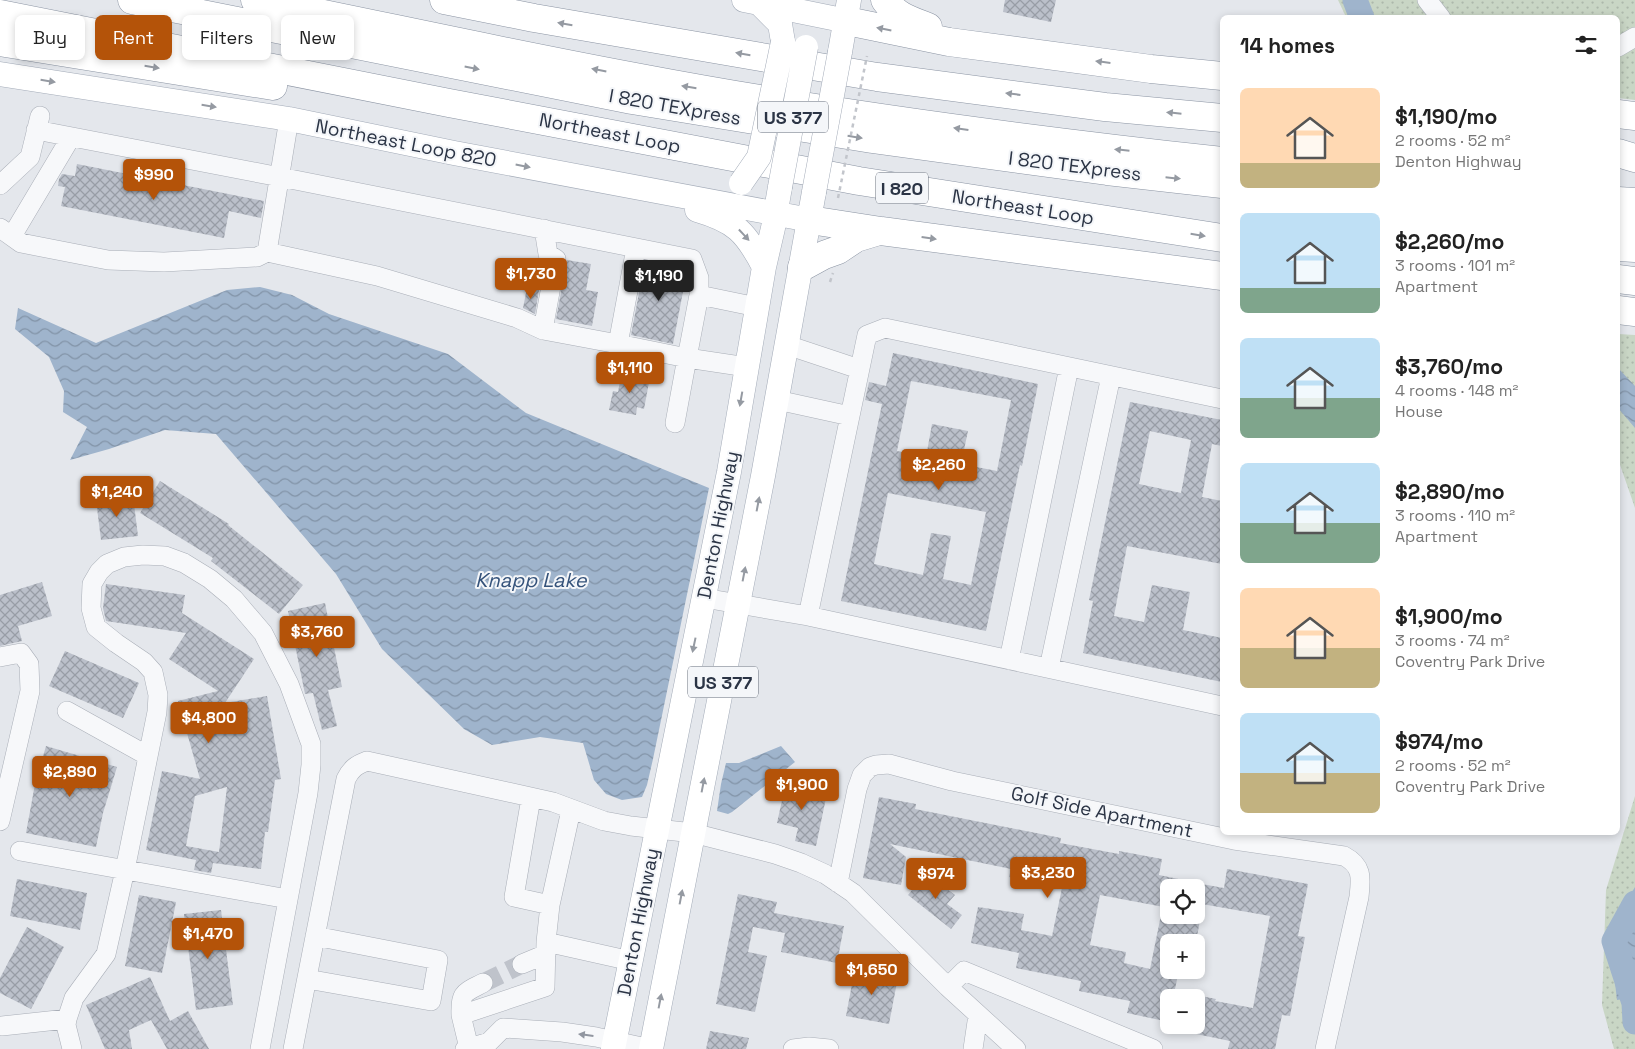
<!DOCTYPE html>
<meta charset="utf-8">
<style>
:root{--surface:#fff;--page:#f2f2f2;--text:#222;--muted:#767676;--accent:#b45309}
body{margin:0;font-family:"Space Grotesk",sans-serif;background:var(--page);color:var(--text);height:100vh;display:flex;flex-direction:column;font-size:19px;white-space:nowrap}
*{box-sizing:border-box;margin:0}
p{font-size:16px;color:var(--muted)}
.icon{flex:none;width:28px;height:28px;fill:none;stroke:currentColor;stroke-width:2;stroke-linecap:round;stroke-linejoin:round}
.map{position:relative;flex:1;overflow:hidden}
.panel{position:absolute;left:1220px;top:15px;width:400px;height:820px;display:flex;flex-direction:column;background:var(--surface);border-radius:8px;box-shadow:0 2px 8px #0003}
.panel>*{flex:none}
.guide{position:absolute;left:15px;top:15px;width:475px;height:45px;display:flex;gap:10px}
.fabs{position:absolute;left:1160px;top:879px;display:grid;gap:10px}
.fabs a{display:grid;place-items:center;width:45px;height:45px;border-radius:8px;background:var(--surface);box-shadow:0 2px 8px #0003;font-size:25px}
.price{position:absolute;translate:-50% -42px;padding:0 11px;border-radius:5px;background:var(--accent);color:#fff;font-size:16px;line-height:32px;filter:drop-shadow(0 1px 2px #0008)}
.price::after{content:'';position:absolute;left:50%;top:30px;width:15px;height:11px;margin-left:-8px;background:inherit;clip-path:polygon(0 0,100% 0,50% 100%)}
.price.active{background:#222;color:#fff}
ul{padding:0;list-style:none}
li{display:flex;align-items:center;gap:15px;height:125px;padding:0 20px}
li span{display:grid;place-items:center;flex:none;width:140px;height:100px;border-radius:8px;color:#555}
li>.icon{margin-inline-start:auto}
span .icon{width:60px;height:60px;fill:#fffc;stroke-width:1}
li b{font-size:21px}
h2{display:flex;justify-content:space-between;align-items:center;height:60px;padding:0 20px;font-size:21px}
.chip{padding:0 18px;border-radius:8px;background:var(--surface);box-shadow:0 2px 8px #0003;font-size:18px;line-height:45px}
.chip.active{background:var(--accent);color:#fff}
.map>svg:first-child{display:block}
</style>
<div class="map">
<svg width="1635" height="1049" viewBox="0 0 1635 1049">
<defs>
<pattern id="grass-dots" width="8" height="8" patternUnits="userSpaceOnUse" patternTransform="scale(1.25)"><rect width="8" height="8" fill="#c9d6c5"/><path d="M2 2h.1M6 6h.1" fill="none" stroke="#adb8ab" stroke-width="1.8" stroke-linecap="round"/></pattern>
<pattern id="water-waves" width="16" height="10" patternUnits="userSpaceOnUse" patternTransform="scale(1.25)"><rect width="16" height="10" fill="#9fb4cc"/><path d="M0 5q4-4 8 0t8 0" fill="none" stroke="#8293a7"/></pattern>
<pattern id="building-cross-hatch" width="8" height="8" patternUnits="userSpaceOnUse" patternTransform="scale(1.25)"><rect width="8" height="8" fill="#bbc0ca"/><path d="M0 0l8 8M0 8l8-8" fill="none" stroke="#989da6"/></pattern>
</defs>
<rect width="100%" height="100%" fill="#e4e7ec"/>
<!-- grass -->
<path fill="url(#grass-dots)" d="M1338,0H1635V100L1618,98V18L1346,17Z
M1618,334L1635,335V508L1618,459Z
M1635,796V1049H1614L1602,1005L1606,890Z"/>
<!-- water -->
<path fill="url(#water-waves)" d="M260,287L292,295L329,314L448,354L526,413L709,488L653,759L647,785L642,797L622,800L606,794L594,780L583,743L540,737L492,745L464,729L382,649L336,574L216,434L165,430L109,449L70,460L87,427L63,412L64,391L49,357L15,329L18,308L96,343L227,290Z
M1618,368L1635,386V428L1618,408Z
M781,746L795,762L732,812L728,814L717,811L721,784L726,763H739Z
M1635,887V997L1617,1000L1611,948L1610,928Z"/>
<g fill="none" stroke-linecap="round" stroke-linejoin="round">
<!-- river -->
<path stroke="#9fb4cc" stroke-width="25" d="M1355,0L1362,18
M1635,903L1614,941L1634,1003L1635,1022"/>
</g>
<!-- building -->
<path fill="url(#building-cross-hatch)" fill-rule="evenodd" d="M1005,0H1056L1051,22L1003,12Z
M77,164L264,201L261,218L229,211L224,238L61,206L65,187L58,186L59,179L62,174L75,176Z
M567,260L591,264L586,290L598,292L592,326L556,319Z
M645,261L684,269L686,276L673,344L631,335Z
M527,288L539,290L535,314L523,308Z
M893,353L1038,384L1022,466L1020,465L986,631L841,601L882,404L865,400L869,382L886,386ZM911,381L1011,400L997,471L961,464L968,431L932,424L926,457L897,451ZM888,493L986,512L971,585L943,579L951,536L931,533L923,575L874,564Z
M622,371L650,377L644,409L637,407L636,415L609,410L613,391L618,392Z
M1130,402L1222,420V446L1212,444L1202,497L1222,501V564L1127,546L1114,616L1144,622L1152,585L1190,592L1183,630L1222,638V682L1083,653L1093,601L1089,600ZM1150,431L1191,440L1181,493L1139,484Z
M160,481L229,524L228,525L303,585L279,614L211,561L213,558L140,513Z
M133,496L138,536L101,540L96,500Z
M42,582L52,616L18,626L22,641L0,646V595Z
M106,584L185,595L182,613L254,659L225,703L267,696L281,779L275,780L268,832H265L261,869L213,863L211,873L194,870L196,860L146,850L162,771L200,779L178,701L218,691L169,659L186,633L106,621L103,608ZM227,787L219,852L186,846L195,796Z
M325,603L342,687L328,690L337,726L322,730L313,693L305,694L288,611Z
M65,651L139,683L123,718L49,686Z
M46,746L117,767L103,813L96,847L26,833L35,784Z
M794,775L809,779L806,793L826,798L816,846L795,841L798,828L777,823L786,782L792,784Z
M879,797L916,804L915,809L1061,838L1060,843L1119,854V851L1162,859L1159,875L1193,882L1192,888H1169V908L1100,895L1090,945L1126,952L1124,963L1150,969L1161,915H1201L1196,942H1169V973L1178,975L1173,998H1169V1022L1127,1013L1130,1001L1079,991L1081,981L1016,968L1019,953L971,943L978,907L1024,914L1021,930L1052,936L1062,888L1009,877L1011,869L890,844L906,857L901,885L863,878Z
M1227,869L1308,884L1298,936L1305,937L1290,1016L1282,1015L1275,1049H1228L1230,1041L1196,1034V995L1216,999L1215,1001L1253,1008L1270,916L1196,903V883L1224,888Z
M926,873L955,895L947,904L962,915L951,929L908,895Z
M17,879L87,893L80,930L10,916Z
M738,894L777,902L774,913L844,926L837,963L781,952L785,933L753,927L748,952L767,956L755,1012L716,1004Z
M139,895L176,902L162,973L125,966Z
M221,910L233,1005L196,1010L184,914Z
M27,927L64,947L31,1009L0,993V978Z
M855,968L898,977L889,1024L846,1016Z
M150,977L170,1021L188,1011L209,1049H167L151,1020L129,1030L132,1049H105L86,1005Z
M710,1031L749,1038L746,1049H706Z"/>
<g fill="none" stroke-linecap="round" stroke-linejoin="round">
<!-- minor-tunnel -->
<path stroke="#bfc3cb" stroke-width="19" stroke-dasharray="19 9" stroke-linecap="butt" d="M483,983L522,964"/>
<defs>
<path id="minor" d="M1427,0L1441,18
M1618,47L1635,37
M36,130L280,177L692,259L699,278V295L757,307
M0,185L30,157L40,116
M0,228L21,243L108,260L164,262L257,257L267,252L289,119
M544,229L548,254L556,259L543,330L618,344L636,248
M12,236L71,137
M267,252L377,276L517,318L543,330
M699,295L687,358L747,367
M618,344L687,358L675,423
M787,345L859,369
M777,400L850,416
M704,598L808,616L1222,706
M808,616L867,335L885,328L1222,399
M0,657L21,653L29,664L30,691L0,821
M1009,660L1069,367
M1049,668L1111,376
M67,711L148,756
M531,798L514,897L550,905L571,810
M20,851L288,899
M838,883L857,789L862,775L870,767L876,765L889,764L952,781L1234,840L1344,856C1363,866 1361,878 1359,897L1325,1049
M546,942L550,905
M522,964L546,954
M307,979L431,1001L438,960L315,936
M948,987L964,971L1153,1049
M461,1015C460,992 464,993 483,983
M2,1026L67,1019
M469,1048L461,1015L545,987L546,942L631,961
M72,1049L66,1025L67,1019L74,998L106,954L125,870L157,712L158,695L153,672L144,662L116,643L96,627L91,608L92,584L99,572L107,564L124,557L143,555L165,556L184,563L210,579L234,599L263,633L289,684L311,744V765L308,793L260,1049
M293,1049L346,779C351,769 356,765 367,761L553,802L604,821L631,826L693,833L775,854L801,863L825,874L853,893L948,987L1016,1049
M465,1049L489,1042L503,1028L562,1032L596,1037L651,1049
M793,1049L809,1047L829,1049
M973,1049L978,1015"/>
<path id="major" d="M744,0L847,21
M760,4L780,24L783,42
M840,52L849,0
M0,74L289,119L454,153L810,220
M697,210C735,221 746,232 764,267
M613,1049L729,472L764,267L773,228L780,187
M651,1049L763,476L814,192"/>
<path id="highway" d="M132,0L632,100L872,139L1107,171L1222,184
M255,0C385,26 515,55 646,79C837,115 1030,140 1222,161
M444,0L534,18L877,77L1105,107L1222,118
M885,0C897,17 910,20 928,27
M0,14L449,103L859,181L1222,238
M847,21L949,42L1151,69L1222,76
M0,42L273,86
M1618,114L1635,116
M1618,153L1635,158
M1618,201L1635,202
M810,220L881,231L1222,276
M1618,222L1635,224
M1618,247L1635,248
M802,267L824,255L838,250L856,238L879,231
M1618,279L1635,281
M1618,310L1635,312"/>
</defs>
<!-- minor casing -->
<use href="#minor" stroke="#a9aeb7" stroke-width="20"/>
<!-- major casing -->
<use href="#major" stroke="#a3abb8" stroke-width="25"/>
<!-- highway casing -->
<use href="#highway" stroke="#8b94a3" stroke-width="29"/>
<!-- path -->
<path stroke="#c2c5cb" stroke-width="2.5" stroke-dasharray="4 4" stroke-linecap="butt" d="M830,282L833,273"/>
<!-- minor -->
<use href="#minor" stroke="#f7f8fa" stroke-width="19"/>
<!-- major -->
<use href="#major" stroke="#fff" stroke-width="24"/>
<!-- highway -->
<use href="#highway" stroke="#fff" stroke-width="28"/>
<defs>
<path id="major-bridge" d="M741,183L759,157L783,42
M780,187L806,47
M814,192L840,52"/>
</defs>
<!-- major-bridge casing -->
<use href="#major-bridge" stroke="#a3abb8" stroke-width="25" stroke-linecap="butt"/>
<!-- path-bridge -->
<path stroke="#c2c5cb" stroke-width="2.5" stroke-dasharray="4 4" stroke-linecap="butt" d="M838,198L867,56"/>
<!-- major-bridge -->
<use href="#major-bridge" stroke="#fff" stroke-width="24"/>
</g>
<!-- one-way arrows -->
<defs><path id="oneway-solid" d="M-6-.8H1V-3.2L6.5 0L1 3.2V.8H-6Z" transform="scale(1.25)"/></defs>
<g fill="#959aa2">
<use href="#oneway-solid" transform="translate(565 24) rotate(-170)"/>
<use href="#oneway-solid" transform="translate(884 29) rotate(-169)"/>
<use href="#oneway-solid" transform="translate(743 54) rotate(-170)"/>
<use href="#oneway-solid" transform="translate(1103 62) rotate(-173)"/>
<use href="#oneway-solid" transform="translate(152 67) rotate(9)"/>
<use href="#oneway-solid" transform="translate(472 68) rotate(11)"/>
<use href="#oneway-solid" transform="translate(599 70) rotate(-169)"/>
<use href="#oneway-solid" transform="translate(48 81) rotate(9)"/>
<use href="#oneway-solid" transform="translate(689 87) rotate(-171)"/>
<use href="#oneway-solid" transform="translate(1013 94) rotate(-173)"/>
<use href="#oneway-solid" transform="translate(209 106) rotate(9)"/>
<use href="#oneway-solid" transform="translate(1174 113) rotate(-174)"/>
<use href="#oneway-solid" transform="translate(961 129) rotate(-172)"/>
<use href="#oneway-solid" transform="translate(855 137) rotate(9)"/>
<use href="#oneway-solid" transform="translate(1122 150) rotate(-174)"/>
<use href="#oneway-solid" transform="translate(523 166) rotate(11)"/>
<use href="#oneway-solid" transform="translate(1173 178) rotate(6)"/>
<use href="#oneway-solid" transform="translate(744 235) rotate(47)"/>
<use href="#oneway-solid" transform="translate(1198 235) rotate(9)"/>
<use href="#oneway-solid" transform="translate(929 238) rotate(8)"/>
<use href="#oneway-solid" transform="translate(741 399) rotate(100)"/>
<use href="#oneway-solid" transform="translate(758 504) rotate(-79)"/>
<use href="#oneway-solid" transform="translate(744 574) rotate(-79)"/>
<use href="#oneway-solid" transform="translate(694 645) rotate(102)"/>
<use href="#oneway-solid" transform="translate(703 785) rotate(-79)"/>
<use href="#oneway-solid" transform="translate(681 897) rotate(-79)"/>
<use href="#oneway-solid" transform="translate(660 1001) rotate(-79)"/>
</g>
<use fill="#9196a0" href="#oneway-solid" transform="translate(586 1035) rotate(-173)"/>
<g text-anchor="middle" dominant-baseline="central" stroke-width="4" stroke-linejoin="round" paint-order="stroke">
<!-- shield labels -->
<g fill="#f4f6f9" stroke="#676e7b" stroke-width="1">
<rect x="758" y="101.5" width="70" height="31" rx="4"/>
<rect x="876" y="172.5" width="52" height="31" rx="4"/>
<rect x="688" y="666.5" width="70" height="31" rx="4"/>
</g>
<g font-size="18" font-weight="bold" fill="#2b3445">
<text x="793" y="117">US 377</text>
<text x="902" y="188">I 820</text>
<text x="723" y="682">US 377</text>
</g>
<!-- street labels -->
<g font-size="19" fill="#2b3445" stroke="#f4f6f9">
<text transform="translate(675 107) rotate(10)">I 820 TEXpress</text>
<text transform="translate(610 133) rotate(11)">Northeast Loop</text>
<text transform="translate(406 143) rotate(11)">Northeast Loop 820</text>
<text transform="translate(1075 166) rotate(7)">I 820 TEXpress</text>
<text transform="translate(1023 207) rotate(9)">Northeast Loop</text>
<text transform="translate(718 525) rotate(-79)">Denton Highway</text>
<text transform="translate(1102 812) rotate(12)">Golf Side Apartment</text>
<text transform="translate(638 922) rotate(-79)">Denton Highway</text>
</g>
<!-- water labels -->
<g font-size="20" font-style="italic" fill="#34527a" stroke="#f4f6f9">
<text x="531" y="580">Knapp Lake</text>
</g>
</g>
</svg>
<div class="fabs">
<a><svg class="icon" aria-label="locate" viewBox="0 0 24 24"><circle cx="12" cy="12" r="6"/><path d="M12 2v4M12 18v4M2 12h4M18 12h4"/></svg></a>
<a>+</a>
<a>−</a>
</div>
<b class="price" style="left:154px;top:201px">$990</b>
<b class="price" style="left:531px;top:300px">$1,730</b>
<b class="price active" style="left:659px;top:302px">$1,190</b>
<b class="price" style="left:630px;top:394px">$1,110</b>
<b class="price" style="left:939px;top:491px">$2,260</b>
<b class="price" style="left:117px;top:518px">$1,240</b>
<b class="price" style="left:317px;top:658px">$3,760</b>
<b class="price" style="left:209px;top:744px">$4,800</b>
<b class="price" style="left:70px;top:798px">$2,890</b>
<b class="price" style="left:802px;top:811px">$1,900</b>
<b class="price" style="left:1048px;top:899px">$3,230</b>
<b class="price" style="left:936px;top:900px">$974</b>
<b class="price" style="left:208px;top:960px">$1,470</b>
<b class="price" style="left:872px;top:996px">$1,650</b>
<div class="guide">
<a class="chip">Buy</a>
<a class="chip active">Rent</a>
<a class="chip">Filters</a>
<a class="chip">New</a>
</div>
<section class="panel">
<h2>14 homes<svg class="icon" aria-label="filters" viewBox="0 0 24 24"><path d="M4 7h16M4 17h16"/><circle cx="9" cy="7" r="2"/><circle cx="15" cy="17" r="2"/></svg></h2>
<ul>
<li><span style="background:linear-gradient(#ffd9b3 75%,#c2b280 0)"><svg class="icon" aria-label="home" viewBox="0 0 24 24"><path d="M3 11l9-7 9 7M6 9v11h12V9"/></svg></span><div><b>$1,190/mo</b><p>2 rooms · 52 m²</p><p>Denton Highway</p></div></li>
<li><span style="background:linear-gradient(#bfe0f5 75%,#7fa58c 0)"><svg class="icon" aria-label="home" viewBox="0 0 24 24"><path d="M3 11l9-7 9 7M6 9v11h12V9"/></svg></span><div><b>$2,260/mo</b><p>3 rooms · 101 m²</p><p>Apartment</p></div></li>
<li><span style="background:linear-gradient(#bfe0f5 60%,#7fa58c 0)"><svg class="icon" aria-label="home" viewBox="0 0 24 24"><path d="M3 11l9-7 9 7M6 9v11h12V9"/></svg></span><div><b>$3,760/mo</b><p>4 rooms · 148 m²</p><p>House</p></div></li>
<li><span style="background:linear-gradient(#bfe0f5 60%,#7fa58c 0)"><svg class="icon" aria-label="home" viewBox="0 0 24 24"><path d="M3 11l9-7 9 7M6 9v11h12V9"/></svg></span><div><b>$2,890/mo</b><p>3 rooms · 110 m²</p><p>Apartment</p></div></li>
<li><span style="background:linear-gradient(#ffd9b3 60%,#c2b280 0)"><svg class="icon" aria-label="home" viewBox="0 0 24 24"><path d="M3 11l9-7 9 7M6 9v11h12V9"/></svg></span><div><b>$1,900/mo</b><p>3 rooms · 74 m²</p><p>Coventry Park Drive</p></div></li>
<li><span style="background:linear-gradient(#bfe0f5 60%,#c2b280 0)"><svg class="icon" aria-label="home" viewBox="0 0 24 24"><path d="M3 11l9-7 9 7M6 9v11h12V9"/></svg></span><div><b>$974/mo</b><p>2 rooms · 52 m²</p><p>Coventry Park Drive</p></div></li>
</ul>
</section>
</div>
